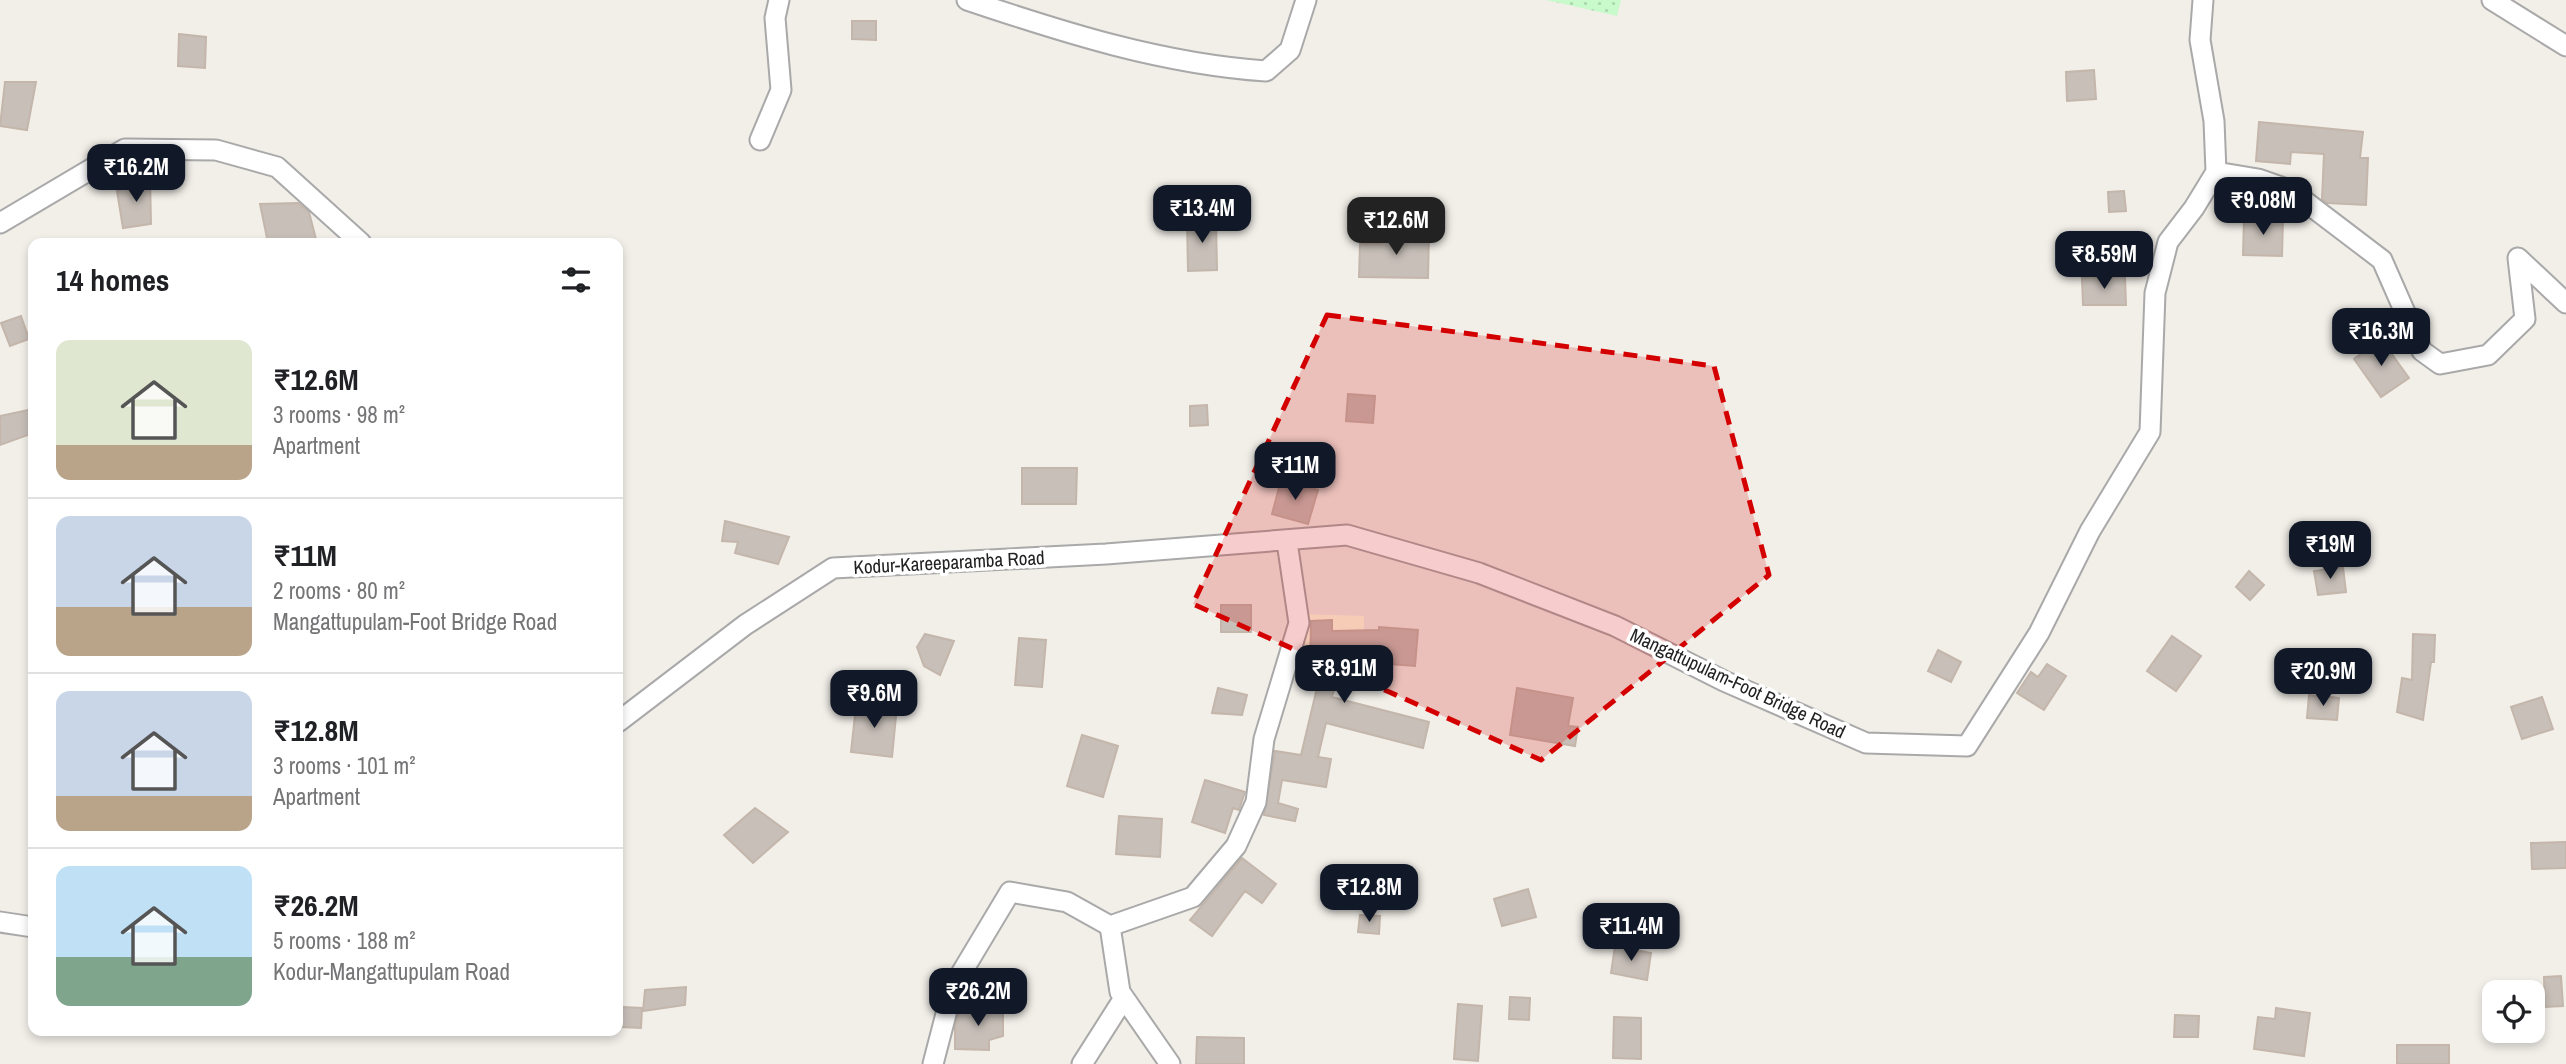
<!DOCTYPE html>
<meta charset="utf-8">
<style>
:root{--surface:#fff;--page:#f2f2f2;--text:#202124;--muted:#757577;--line:#e0e0e0;--accent:#111827}
body{margin:0;font-family:"Archivo Narrow",sans-serif;background:var(--page);color:var(--text);height:100vh;display:flex;flex-direction:column;font-size:26px;white-space:nowrap}
*{box-sizing:border-box;margin:0}
p{font-size:23px;color:var(--muted)}
.icon{flex:none;width:38px;height:38px;fill:none;stroke:currentColor;stroke-width:2;stroke-linecap:round;stroke-linejoin:round}
.map{position:relative;flex:1;overflow:hidden}
.sheet{position:absolute;left:28px;top:238px;width:595px;height:798px;display:flex;flex-direction:column;background:var(--surface);border-radius:14px;box-shadow:0 4px 10px #0003}
.sheet>*{flex:none}
.tools{position:absolute;left:2482px;top:980px;display:grid;gap:14px}
.tools a{display:grid;place-items:center;width:63px;height:63px;border-radius:14px;background:var(--surface);box-shadow:0 4px 10px #0003;font-size:35px}
.price{position:absolute;translate:-50% -60px;padding:0 16px;border-radius:14px;background:var(--accent);color:#fff;font-size:23px;line-height:46px;filter:drop-shadow(0 2px 4px #0008)}
.price::after{content:'';position:absolute;left:50%;top:42px;width:21px;height:16px;margin-left:-10px;background:inherit;clip-path:polygon(0 0,100% 0,50% 100%)}
.price.on{background:#222;color:#fff}
ul{padding:0;list-style:none}
li{display:flex;align-items:center;gap:21px;height:175px;padding:0 28px}
li+li{border-top:2px solid var(--line)}
li span{display:grid;place-items:center;flex:none;width:196px;height:140px;border-radius:14px;color:#555}
li>.icon{margin-inline-start:auto}
span .icon{width:84px;height:84px;fill:#fffc;stroke-width:1}
li b{font-size:30px}
h2{display:flex;justify-content:space-between;align-items:center;height:84px;padding:0 28px;font-size:30px}
.map>svg:first-child{display:block}
</style>
<div class="map">
<svg width="2566" height="1064" viewBox="0 0 2566 1064">
<defs>
<pattern id="park-dots" width="8" height="8" patternUnits="userSpaceOnUse" patternTransform="scale(1.75)"><rect width="8" height="8" fill="#c8facc"/><path d="M2 2h.1M6 6h.1" fill="none" stroke="#acd6af" stroke-width="1.8" stroke-linecap="round"/></pattern>
</defs>
<rect width="100%" height="100%" fill="#f2efe9"/>
<!-- education -->
<path fill="#ffffe5" d="M1304,614L1364,616L1365,676H1304Z"/>
<!-- park -->
<path fill="url(#park-dots)" d="M1546,0H1621L1617,16Z"/>
<!-- building -->
<path fill="#c7bfb8" stroke="#c4b6ab" stroke-width="2" d="M852,21H876V40L852,39Z
M179,34L206,37L205,68L178,66Z
M2094,70L2096,99L2067,101L2066,72Z
M5,82H36L27,130L0,126Z
M2259,122L2363,132L2360,158H2368L2366,205L2327,203L2322,199L2324,154L2291,152L2290,164L2256,161Z
M150,177L151,224L123,228L117,191Z
M2124,191L2126,211L2109,212L2108,192Z
M298,203L309,212L317,243H268L260,204Z
M2244,218H2283L2282,256L2243,255Z
M1187,220H1216L1217,270L1188,271Z
M1388,232H1429L1428,278L1359,277L1360,244H1381Z
M2125,277L2126,305H2083L2082,278Z
M21,316L29,339L10,346L1,323Z
M2381,339L2409,378L2381,397L2354,359Z
M1348,394L1375,396L1373,423L1346,421Z
M1207,405L1208,425L1190,426V406Z
M33,409V433L0,445V416Z
M1022,468H1077L1076,504H1022Z
M1281,480L1318,490L1308,524L1272,514Z
M725,521L789,537L778,564L735,553L738,542L722,541Z
M2343,567L2346,592L2318,595L2314,571Z
M2249,571L2264,585L2250,600L2236,587Z
M1221,605H1251V632H1221Z
M1332,620V631L1379,630V627L1418,630L1415,666L1376,663L1377,654L1343,659L1332,697L1429,722L1423,748L1326,723L1318,757L1331,759L1326,787L1282,780L1278,803L1298,809L1295,821L1264,815L1275,751L1301,755L1321,671H1310L1311,621Z
M925,634L954,641L940,675L924,666L917,647Z
M2413,634L2435,635L2434,662H2431L2423,720L2397,712L2402,678L2412,680Z
M2172,636L2201,656L2176,691L2147,671Z
M1019,638L1046,640L1042,687L1015,685Z
M1938,650L1961,662L1951,682L1928,671Z
M2047,664L2066,676L2044,710L2017,693L2031,672L2038,677Z
M1218,688L1247,695L1242,715L1212,713Z
M1517,688L1573,698L1568,726L1578,727L1575,746L1510,735Z
M2309,695L2339,698L2337,720L2307,718Z
M2542,697L2553,729L2522,739L2511,707Z
M856,706H897L892,757L851,752Z
M1082,735L1118,746L1103,797L1067,786Z
M1205,780L1245,792L1239,810L1233,808L1225,833L1192,822Z
M755,808L788,832L753,863L724,835Z
M1119,816L1162,819L1160,857L1116,854Z
M2566,842V868L2532,869L2531,843Z
M1242,858L1276,884L1262,903L1245,891L1212,936L1190,920Z
M1528,889L1536,917L1502,926L1494,899Z
M1360,915L1380,916L1379,934L1358,932Z
M1615,946L1651,953L1647,980L1611,973Z
M2561,976L2563,1006L2545,1007L2544,977Z
M686,987L685,1005L643,1011L645,990Z
M1510,997L1530,998L1529,1020L1509,1019Z
M1458,1004L1482,1006L1478,1061L1454,1059Z
M622,1007L642,1008L641,1028L621,1027Z
M960,1008L1003,1009V1036L989,1040V1050L955,1049V1027Z
M2276,1008L2310,1013L2304,1056L2254,1049L2258,1017L2275,1019Z
M2175,1015L2199,1016L2198,1037H2174Z
M1614,1017L1641,1018V1059L1613,1058Z
M1197,1037L1244,1038V1064H1196Z
M2397,1045H2449V1064H2397Z"/>
<g fill="none" stroke-linecap="round" stroke-linejoin="round">
<defs>
<path id="street" d="M967,0C1065,33 1163,64 1266,71L1290,50L1306,0
M2492,0L2566,46
M760,140L781,90L775,18L779,0
M2216,172L2258,179L2290,190L2382,260L2422,351L2440,364L2488,355L2525,319L2518,258
M0,223L125,149L216,150L277,167L361,243
M2518,258L2566,303
M618,722L745,625L833,568L1106,554L1347,535L1479,573L1615,626L1724,681L1866,743L1967,746L2039,633L2090,531L2150,432L2155,293L2168,242L2194,208L2216,172L2214,121L2200,40L2203,0
M0,922L33,927
M1110,926L1193,897L1236,846L1256,802L1264,739L1299,623L1287,542
M1110,926L1120,992L1170,1064
M933,1064L953,987L1010,892L1067,902L1110,926
M1082,1064L1124,998"/>
</defs>
<!-- street casing -->
<use href="#street" stroke="#a9a9a9" stroke-width="23"/>
<!-- street -->
<use href="#street" stroke="#fff" stroke-width="19"/>
</g>
<!-- marked area -->
<path fill="#d40000" fill-opacity="0.2" stroke="#d40000" stroke-width="5" stroke-dasharray="14 9" stroke-linejoin="round" d="M1327,315L1714,366L1769,575L1541,760L1193,604Z"/>
<g text-anchor="middle" dominant-baseline="central" stroke-width="7" stroke-linejoin="round" paint-order="stroke">
<!-- street labels -->
<g font-size="19" fill="#222" stroke="#fff">
<text transform="translate(949 562) rotate(-3)">Kodur-Kareeparamba Road</text>
<text transform="translate(1738 683) rotate(25)">Mangattupulam-Foot Bridge Road</text>
</g>
</g>
</svg>
<div class="tools">
<a><svg class="icon" aria-label="locate" viewBox="0 0 24 24"><circle cx="12" cy="12" r="6"/><path d="M12 2v4M12 18v4M2 12h4M18 12h4"/></svg></a>
</div>
<b class="price" style="left:136px;top:204px">₹16.2M</b>
<b class="price" style="left:2263px;top:237px">₹9.08M</b>
<b class="price" style="left:1202px;top:245px">₹13.4M</b>
<b class="price on" style="left:1396px;top:257px">₹12.6M</b>
<b class="price" style="left:2104px;top:291px">₹8.59M</b>
<b class="price" style="left:2381px;top:368px">₹16.3M</b>
<b class="price" style="left:1295px;top:502px">₹11M</b>
<b class="price" style="left:2330px;top:581px">₹19M</b>
<b class="price" style="left:1344px;top:705px">₹8.91M</b>
<b class="price" style="left:2323px;top:708px">₹20.9M</b>
<b class="price" style="left:874px;top:730px">₹9.6M</b>
<b class="price" style="left:1369px;top:924px">₹12.8M</b>
<b class="price" style="left:1631px;top:963px">₹11.4M</b>
<b class="price" style="left:978px;top:1028px">₹26.2M</b>
<section class="sheet">
<h2>14 homes<svg class="icon" aria-label="filters" viewBox="0 0 24 24"><path d="M4 7h16M4 17h16"/><circle cx="9" cy="7" r="2"/><circle cx="15" cy="17" r="2"/></svg></h2>
<ul>
<li><span style="background:linear-gradient(#dfe7d0 75%,#b9a48a 0)"><svg class="icon" aria-label="home" viewBox="0 0 24 24"><path d="M3 11l9-7 9 7M6 9v11h12V9"/></svg></span><div><b>₹12.6M</b><p>3 rooms · 98 m²</p><p>Apartment</p></div></li>
<li><span style="background:linear-gradient(#c9d6e8 65%,#b9a48a 0)"><svg class="icon" aria-label="home" viewBox="0 0 24 24"><path d="M3 11l9-7 9 7M6 9v11h12V9"/></svg></span><div><b>₹11M</b><p>2 rooms · 80 m²</p><p>Mangattupulam-Foot Bridge Road</p></div></li>
<li><span style="background:linear-gradient(#c9d6e8 75%,#b9a48a 0)"><svg class="icon" aria-label="home" viewBox="0 0 24 24"><path d="M3 11l9-7 9 7M6 9v11h12V9"/></svg></span><div><b>₹12.8M</b><p>3 rooms · 101 m²</p><p>Apartment</p></div></li>
<li><span style="background:linear-gradient(#bfe0f5 65%,#7fa58c 0)"><svg class="icon" aria-label="home" viewBox="0 0 24 24"><path d="M3 11l9-7 9 7M6 9v11h12V9"/></svg></span><div><b>₹26.2M</b><p>5 rooms · 188 m²</p><p>Kodur-Mangattupulam Road</p></div></li>
</ul>
</section>
</div>
